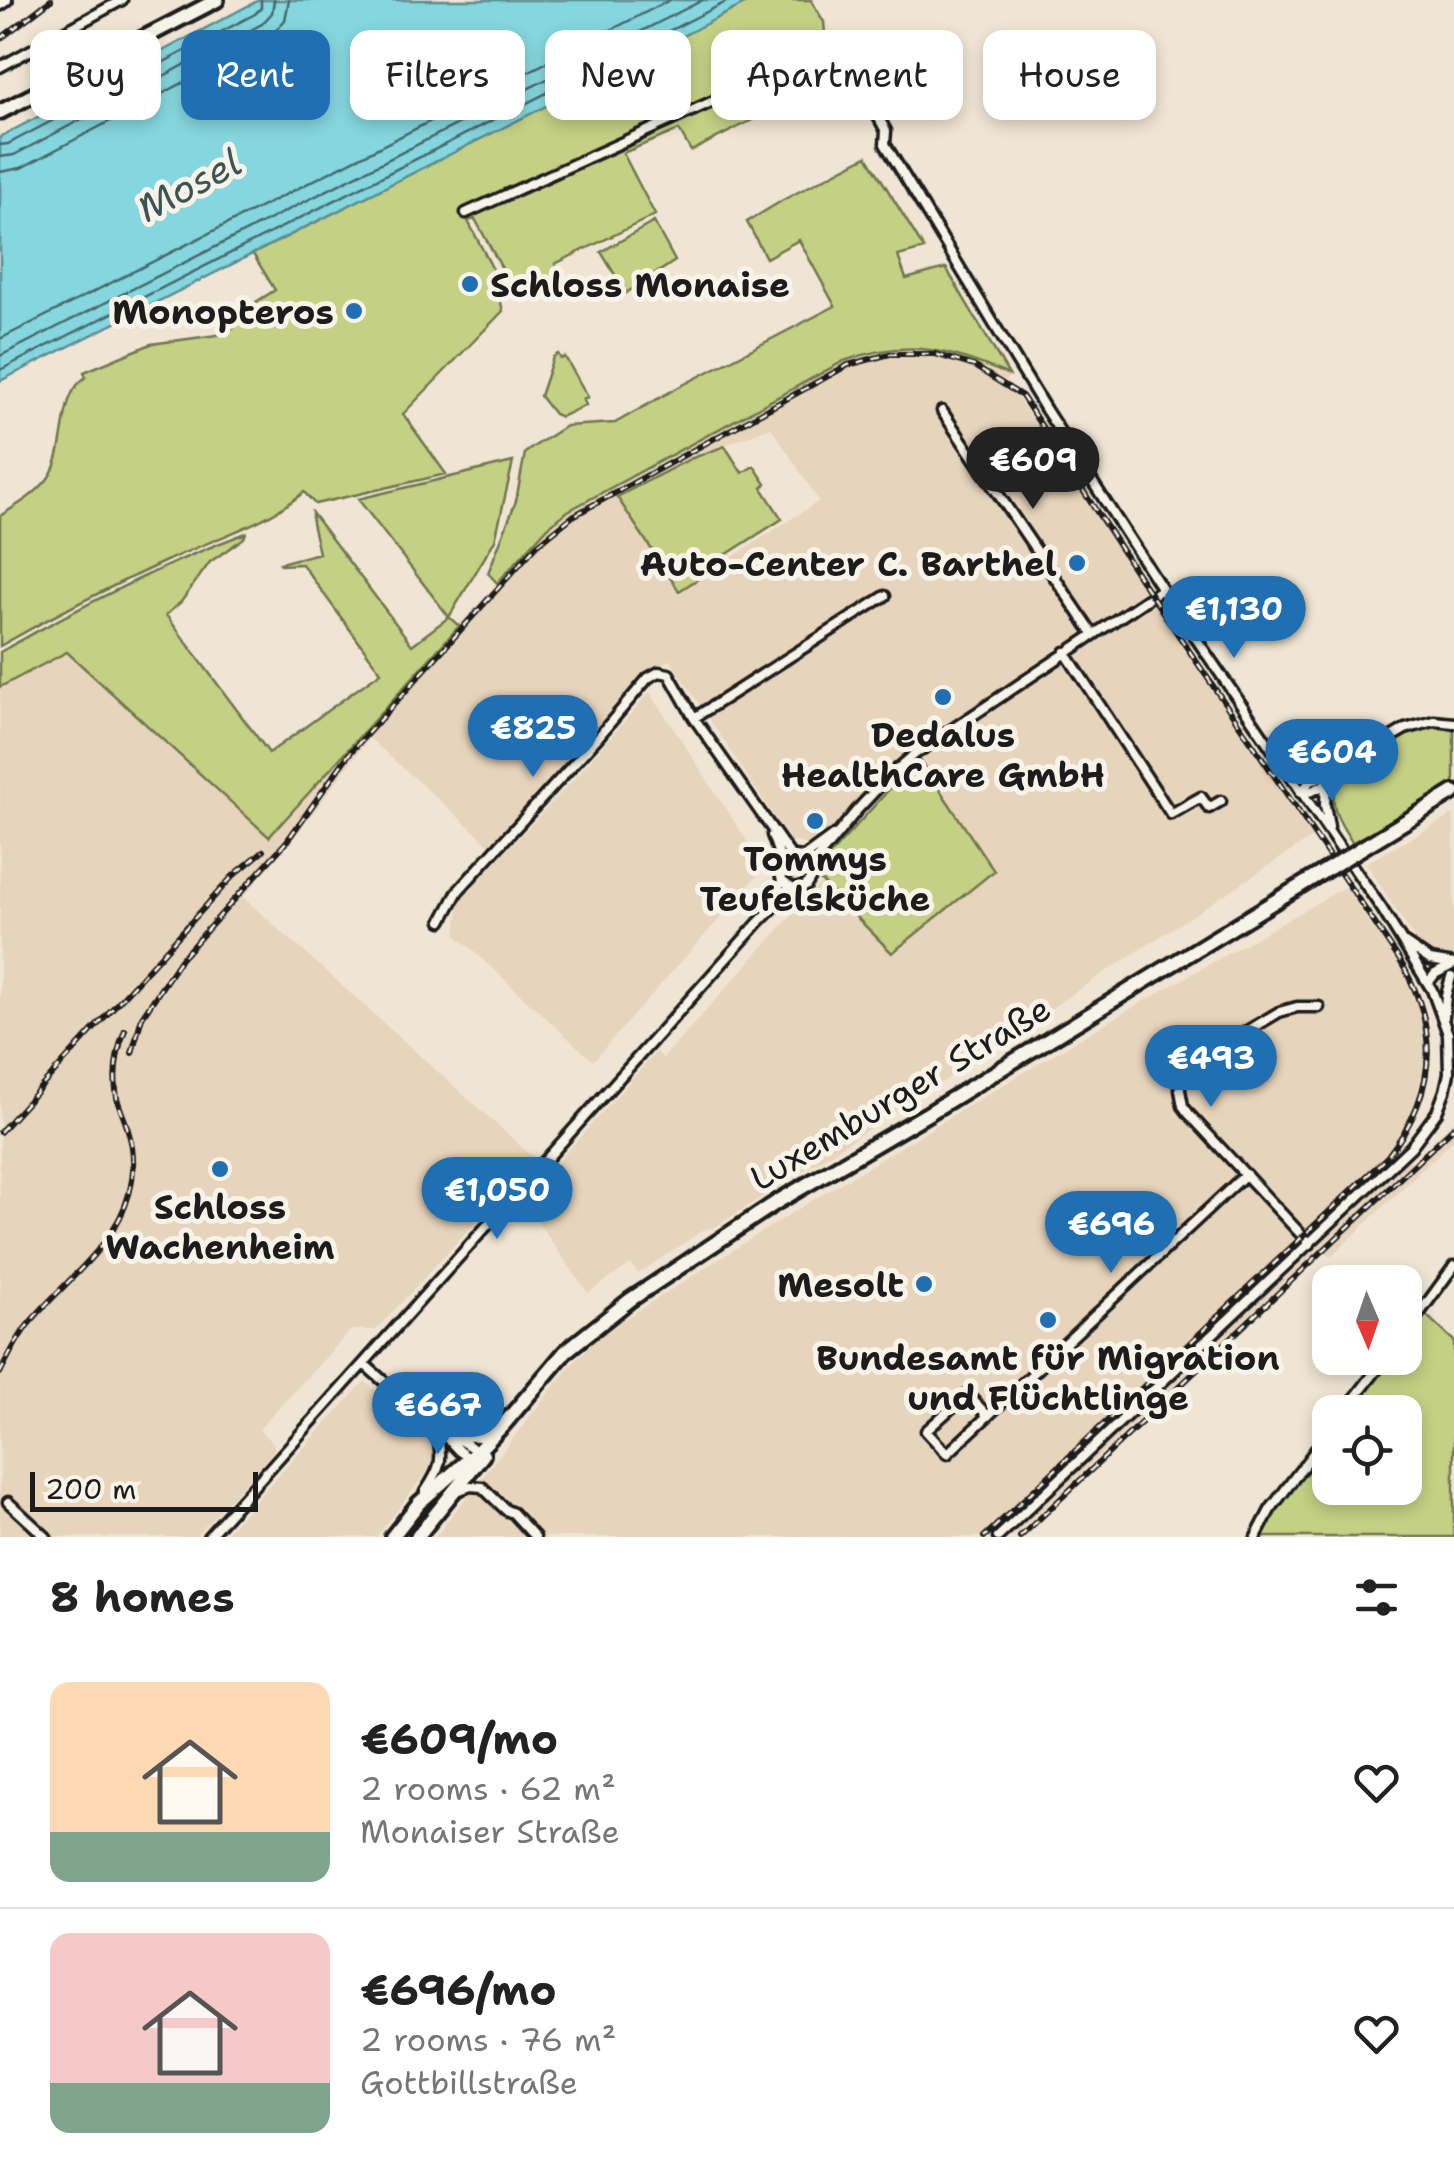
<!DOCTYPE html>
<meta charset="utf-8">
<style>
:root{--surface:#fff;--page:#f2f2f2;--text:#222;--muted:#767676;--line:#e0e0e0;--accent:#1f6fb2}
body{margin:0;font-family:"Shantell Sans",sans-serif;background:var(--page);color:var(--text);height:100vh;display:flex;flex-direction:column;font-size:38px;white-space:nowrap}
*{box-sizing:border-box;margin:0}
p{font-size:32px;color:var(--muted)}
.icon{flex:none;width:55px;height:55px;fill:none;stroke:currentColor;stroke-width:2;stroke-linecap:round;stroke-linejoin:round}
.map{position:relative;height:1537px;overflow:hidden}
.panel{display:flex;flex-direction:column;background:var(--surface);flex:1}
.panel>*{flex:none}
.top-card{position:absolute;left:30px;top:30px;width:1395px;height:90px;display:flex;gap:20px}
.needle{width:65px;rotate:178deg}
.controls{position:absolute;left:1312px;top:1265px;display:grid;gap:20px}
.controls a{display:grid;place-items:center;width:110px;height:110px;border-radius:20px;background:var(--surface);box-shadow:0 5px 15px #0003;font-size:50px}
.scale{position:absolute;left:30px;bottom:25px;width:228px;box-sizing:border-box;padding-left:10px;border:5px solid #1c1c1c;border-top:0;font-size:28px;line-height:35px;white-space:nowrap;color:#1c1c1c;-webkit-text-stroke:8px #f7f3e8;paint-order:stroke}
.price{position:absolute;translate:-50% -85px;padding:0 22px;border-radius:35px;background:var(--accent);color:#fff;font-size:32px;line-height:65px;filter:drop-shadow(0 2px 5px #0008)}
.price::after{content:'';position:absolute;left:50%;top:60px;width:30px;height:22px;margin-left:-15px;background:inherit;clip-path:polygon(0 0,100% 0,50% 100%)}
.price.active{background:#222;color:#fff}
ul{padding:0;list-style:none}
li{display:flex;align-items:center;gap:30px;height:250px;padding:0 50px}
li+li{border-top:2px solid var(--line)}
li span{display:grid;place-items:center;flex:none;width:280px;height:200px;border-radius:20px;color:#555}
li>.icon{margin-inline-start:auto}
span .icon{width:120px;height:120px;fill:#fffc;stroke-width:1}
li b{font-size:42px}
h2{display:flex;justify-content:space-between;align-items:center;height:120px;padding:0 50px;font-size:42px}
.tag{padding:0 35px;border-radius:20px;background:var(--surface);box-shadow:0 5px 15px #0003;font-size:35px;line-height:90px}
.tag.active{background:var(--accent);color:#fff}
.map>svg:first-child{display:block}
</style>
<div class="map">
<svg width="1454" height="1537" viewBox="0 0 1454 1537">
<rect width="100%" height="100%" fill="#f0e5d4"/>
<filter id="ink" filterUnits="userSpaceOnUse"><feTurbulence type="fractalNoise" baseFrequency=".01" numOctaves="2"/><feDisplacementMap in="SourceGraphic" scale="20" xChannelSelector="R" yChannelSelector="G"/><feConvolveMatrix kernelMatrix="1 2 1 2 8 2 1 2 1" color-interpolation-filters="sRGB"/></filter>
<g filter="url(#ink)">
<!-- built -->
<path fill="#e7d4bc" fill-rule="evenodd" d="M918,348L936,349L975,361L1009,375L1002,387L1018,398L1313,837L1078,990L955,1074L715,1227L703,1230L638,1274L631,1264L588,1293L523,1201L656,1052L663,1058L822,882L892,953L920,760L895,783L828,857L810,845L791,841L786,834L670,660L647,673L491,846L369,738L290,843L243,897L534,1158L376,1330H351L262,1426L259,1430L274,1444V1451L195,1537H0V687L67,652L269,837L534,542L548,526L568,511L844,361L874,350ZM771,427L819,501L679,591L618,497L690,459Z
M650,692L758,858L760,873L593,1061L456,935L460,899L573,780Z
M1454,814V1023L1433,968L1366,863Z
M1345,887L1403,971L1417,1001L1423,1027L1425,1062L1415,1102L1396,1143L1411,1162L1454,1121V1139L1331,1257L1321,1248L1013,1537H435L569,1367L595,1341L620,1322L798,1209L1109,1021Z
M365,1381L431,1444L433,1459L427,1472L376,1537H222Z"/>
<!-- green -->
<path fill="#c4d084" stroke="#707650" stroke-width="2.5" d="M752,0H811L824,22L827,56L839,59L860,93L847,96L837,88L819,86L691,151L679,130L623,153L655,215L555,264L560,273L517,296L475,219L468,221L506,295L500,299L503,311L403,414L446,474L315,504L304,492C265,525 212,539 166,561C109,587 54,615 0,646V516C17,505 37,494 49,477C68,450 57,395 86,377L84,372L151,344L217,335L234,327L256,302L275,290L253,254Z
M867,156L924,249L898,256L906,279L946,268L1009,375C948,350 909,337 844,361L568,511L548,527L497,583L488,573L516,501L525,453L533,447L566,426L615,423L675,389L835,306L799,240L766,258L747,222L783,200Z
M654,222L675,261L626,293L601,252Z
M558,354L561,359L565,357L588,397L583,399L586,405L561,417L554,414L540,396L553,357Z
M725,446L742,473L754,466L766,484L762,488L782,519L710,565L712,570L679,591L617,497L690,459Z
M513,462L495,540L449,617L459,626L269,837L67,652L0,687V652C79,607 161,565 246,533L244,538L210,562L181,602L166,615L269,753L381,672L302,564L281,565L280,563L319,553L312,523V513L412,645L449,617L358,499Z
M1424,726H1438L1454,731V785L1378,831L1352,842C1337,819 1327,804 1339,777L1407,732Z
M920,760L994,871L892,953L820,880L823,863L828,857L895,783Z
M1425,1314L1454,1341V1537H1260L1273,1508L1330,1435V1488H1405V1412H1348L1391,1358H1405V1339Z"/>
<!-- water -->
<path fill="#85d6de" stroke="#5b8c90" stroke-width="2.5" d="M259,0H752L584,87L0,381V137Z"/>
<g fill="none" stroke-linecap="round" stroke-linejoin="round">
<!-- shore -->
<path stroke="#46666a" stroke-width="2.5" d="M0,145L8,144L255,14L261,8V0
M0,157L14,155L262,24L272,13L274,0
M0,172L21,168L270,37L285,20L289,0
M0,339L670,0
M0,356L703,0
M0,370L730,0"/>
<defs>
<path id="minor" d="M0,67L122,0
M466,213L824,51L845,57L886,131L885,144L1046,410L1162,589L1382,909L1432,990L1448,1034L1449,1073L1445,1091L1437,1112L1411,1147L998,1537
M942,411L1093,634
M1065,652L1171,814L1201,797L1209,808L1221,801
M694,718L885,596
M1285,770L1304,775L1320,774
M1326,784L1325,805L1329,827
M1301,793L1309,782L1341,767L1405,729L1434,721L1454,723
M1301,793C1319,792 1328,782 1339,770
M772,835L782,863
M804,857L834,835
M811,866L858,809L888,777L915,754L1162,589
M769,906L782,881C775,861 792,849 809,861L813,874L806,886L793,889L782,881
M442,921L458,891L599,736L648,678L659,672L669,674L694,718L791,856
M1405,943L1430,960L1454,964
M1428,983L1435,974L1452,965
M1444,1017L1446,995L1451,977
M1310,1244L1189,1114L1183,1106L1180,1090V1081L1190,1065L1279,1012L1297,1007H1319
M1405,1333L1454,1266
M364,1364L435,1426L459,1451L469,1458
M1344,1412L1386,1358
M988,1416L967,1394L926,1431L947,1454L1246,1174
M439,1428L471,1447L477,1454
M457,1436L479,1437L492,1432
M457,1491L470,1486L482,1487L506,1510L513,1513L535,1537
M425,1492C441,1468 444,1459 436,1431
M8,1502L46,1537
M208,1537L759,922L792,889
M1256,1537L1270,1510L1330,1431"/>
<path id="tertiary" d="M0,4L6,0"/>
<path id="primary" d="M0,112L217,0
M1357,851L1454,792
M392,1537L419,1503L476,1453L504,1424L566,1351L630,1300L777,1202L929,1113L1331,867
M417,1537L483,1455"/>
</defs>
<!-- minor casing -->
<use href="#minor" stroke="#1c1c1c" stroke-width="15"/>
<!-- tertiary casing -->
<use href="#tertiary" stroke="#1c1c1c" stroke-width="18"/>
<!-- primary casing -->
<use href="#primary" stroke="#1c1c1c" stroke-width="20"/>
<!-- minor -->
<use href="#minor" stroke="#f7f3e8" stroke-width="8"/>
<!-- tertiary -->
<use href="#tertiary" stroke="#f7f3e8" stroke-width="10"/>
<!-- primary -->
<use href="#primary" stroke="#f7f3e8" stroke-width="12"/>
<defs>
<path id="rail" d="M0,39L51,0
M132,1053L142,1017L180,960L287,841L349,754L537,545L573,516L848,365L890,354H935L974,366L1022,396L1141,580L1399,959C1441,1028 1437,1094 1387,1157L984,1537
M0,1132L233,876L263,851
M0,1373C8,1357 16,1341 27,1326C60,1284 115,1248 129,1194C134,1176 135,1153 129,1134C126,1121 120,1110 117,1098C113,1074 116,1052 125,1030
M1020,1537L1454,1127"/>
</defs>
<!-- rail casing -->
<use href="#rail" stroke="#1c1c1c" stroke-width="6"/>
<!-- rail -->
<use href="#rail" stroke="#f7f3e8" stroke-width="2.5" stroke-dasharray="8" stroke-linecap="butt"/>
<defs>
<path id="primary-bridge" d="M1331,867L1357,851"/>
</defs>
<!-- primary-bridge casing -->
<use href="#primary-bridge" stroke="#1c1c1c" stroke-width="20" stroke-linecap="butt"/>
<!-- primary-bridge -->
<use href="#primary-bridge" stroke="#f7f3e8" stroke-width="12"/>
</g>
</g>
<!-- markers -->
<g fill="#1f6fb2" stroke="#f7f3e8" stroke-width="4">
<circle cx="470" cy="284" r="10"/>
<circle cx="354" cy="311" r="10"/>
<circle cx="1077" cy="563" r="10"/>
<circle cx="943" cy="697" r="10"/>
<circle cx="815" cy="821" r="10"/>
<circle cx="220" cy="1169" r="10"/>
<circle cx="924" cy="1284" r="10"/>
<circle cx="1048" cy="1320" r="10"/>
</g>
<g text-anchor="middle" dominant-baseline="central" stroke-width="10" stroke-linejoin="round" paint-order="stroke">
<!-- poi labels -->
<g font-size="35" font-weight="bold" fill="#1c1c1c" stroke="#f7f3e8">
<text x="490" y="284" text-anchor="start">Schloss Monaise</text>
<text x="334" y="311" text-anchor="end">Monopteros</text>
<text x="1057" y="563" text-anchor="end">Auto-Center C. Barthel</text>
<text x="943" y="734">Dedalus<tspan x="943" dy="40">HealthCare GmbH</tspan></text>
<text x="815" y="858">Tommys<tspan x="815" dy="40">Teufelsküche</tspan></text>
<text x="220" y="1206">Schloss<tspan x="220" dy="40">Wachenheim</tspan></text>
<text x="904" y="1284" text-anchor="end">Mesolt</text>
<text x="1048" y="1357">Bundesamt für Migration<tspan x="1048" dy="40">und Flüchtlinge</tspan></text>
</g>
<!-- street labels -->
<g font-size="35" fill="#1c1c1c" stroke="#f7f3e8">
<text transform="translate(900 1093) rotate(-31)">Luxemburger Straße</text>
</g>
<!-- water labels -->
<g font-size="38" font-style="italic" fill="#3c5456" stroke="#f7f3e8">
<text transform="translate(189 185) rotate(-28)">Mosel</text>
</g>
</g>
</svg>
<div class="controls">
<a><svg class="needle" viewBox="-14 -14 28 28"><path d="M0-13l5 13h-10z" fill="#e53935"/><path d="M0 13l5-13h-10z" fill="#767676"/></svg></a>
<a><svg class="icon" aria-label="locate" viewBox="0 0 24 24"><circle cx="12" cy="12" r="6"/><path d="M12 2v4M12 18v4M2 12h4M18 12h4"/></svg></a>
</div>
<div class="scale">200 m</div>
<b class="price active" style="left:1033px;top:512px">€609</b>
<b class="price" style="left:1234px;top:661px">€1,130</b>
<b class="price" style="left:533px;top:780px">€825</b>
<b class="price" style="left:1332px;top:804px">€604</b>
<b class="price" style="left:1211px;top:1110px">€493</b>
<b class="price" style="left:497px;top:1242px">€1,050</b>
<b class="price" style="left:1111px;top:1276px">€696</b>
<b class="price" style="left:438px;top:1457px">€667</b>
<div class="top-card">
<a class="tag">Buy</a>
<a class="tag active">Rent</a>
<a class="tag">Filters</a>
<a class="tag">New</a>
<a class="tag">Apartment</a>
<a class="tag">House</a>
</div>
</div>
<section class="panel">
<h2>8 homes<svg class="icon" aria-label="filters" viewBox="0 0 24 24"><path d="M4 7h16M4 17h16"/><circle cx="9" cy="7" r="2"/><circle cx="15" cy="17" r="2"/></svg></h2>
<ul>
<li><span style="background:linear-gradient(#ffd9b3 75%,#7fa58c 0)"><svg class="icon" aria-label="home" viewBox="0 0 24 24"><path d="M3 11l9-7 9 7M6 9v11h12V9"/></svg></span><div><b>€609/mo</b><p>2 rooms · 62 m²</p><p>Monaiser Straße</p></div><svg class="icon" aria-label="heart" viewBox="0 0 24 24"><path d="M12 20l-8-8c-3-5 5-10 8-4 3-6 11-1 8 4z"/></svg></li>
<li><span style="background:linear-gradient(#f6c9c9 75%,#7fa58c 0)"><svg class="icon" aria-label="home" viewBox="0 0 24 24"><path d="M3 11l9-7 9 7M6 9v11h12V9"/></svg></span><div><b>€696/mo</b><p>2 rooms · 76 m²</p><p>Gottbillstraße</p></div><svg class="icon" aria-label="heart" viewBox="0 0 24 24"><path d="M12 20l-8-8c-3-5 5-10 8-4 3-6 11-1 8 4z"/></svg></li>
</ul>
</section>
